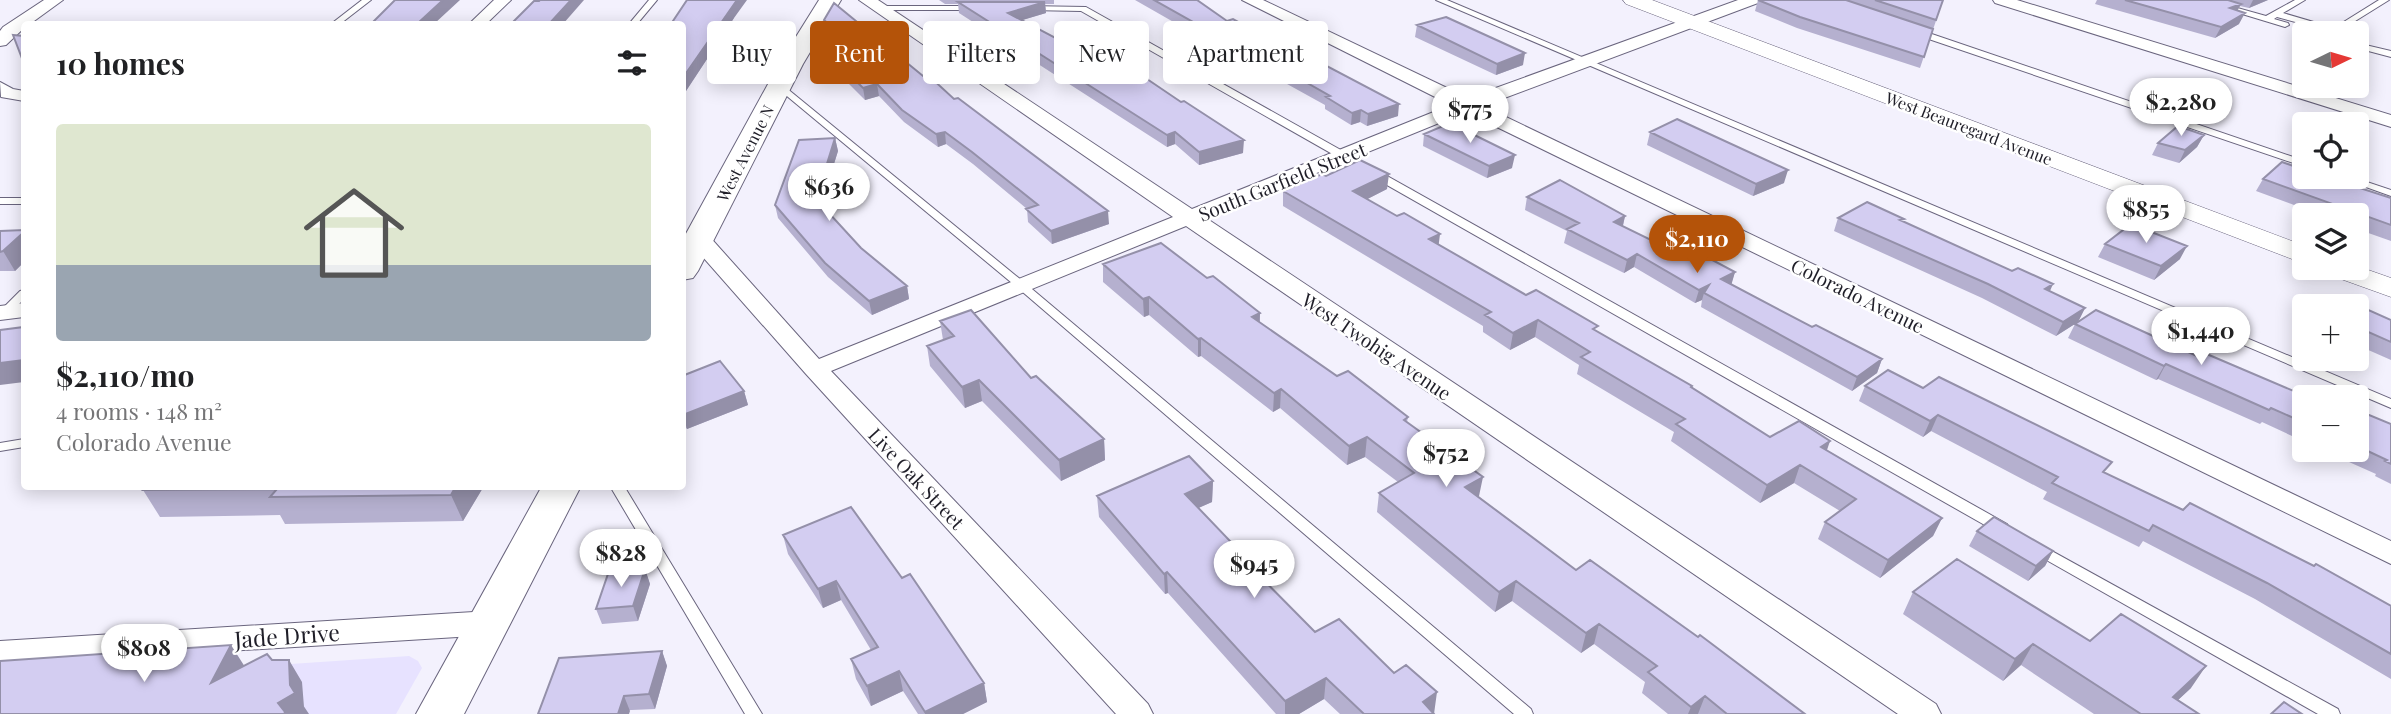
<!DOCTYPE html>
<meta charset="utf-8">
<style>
:root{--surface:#fff;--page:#f2f2f2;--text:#202124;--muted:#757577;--accent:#b45309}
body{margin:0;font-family:"Playfair Display",serif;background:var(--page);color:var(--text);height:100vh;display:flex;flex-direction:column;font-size:26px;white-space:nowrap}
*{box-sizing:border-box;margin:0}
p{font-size:23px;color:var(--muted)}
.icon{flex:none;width:38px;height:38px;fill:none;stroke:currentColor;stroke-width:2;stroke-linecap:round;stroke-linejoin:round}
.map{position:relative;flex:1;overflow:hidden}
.drawer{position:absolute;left:21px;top:21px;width:665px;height:469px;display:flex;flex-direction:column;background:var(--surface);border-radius:7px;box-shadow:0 4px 18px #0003}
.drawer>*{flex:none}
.banner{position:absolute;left:707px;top:21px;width:665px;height:63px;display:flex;gap:14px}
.needle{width:46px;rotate:85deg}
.controls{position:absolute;left:2292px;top:21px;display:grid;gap:14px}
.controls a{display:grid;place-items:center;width:77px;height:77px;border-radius:7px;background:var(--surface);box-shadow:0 4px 18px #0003;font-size:35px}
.price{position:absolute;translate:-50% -60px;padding:0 16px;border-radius:24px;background:#fff;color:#222;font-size:23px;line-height:46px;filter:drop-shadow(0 2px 4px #0008)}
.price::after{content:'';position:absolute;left:50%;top:42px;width:21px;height:16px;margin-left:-10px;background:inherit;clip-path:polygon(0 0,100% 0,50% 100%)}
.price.current{background:var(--accent);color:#fff}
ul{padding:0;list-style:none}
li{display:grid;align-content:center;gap:14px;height:371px;padding:0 35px}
li span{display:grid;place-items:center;height:217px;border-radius:7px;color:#555}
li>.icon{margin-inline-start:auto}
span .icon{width:126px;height:126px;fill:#fffc;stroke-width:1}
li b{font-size:30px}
h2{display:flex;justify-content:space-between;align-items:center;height:84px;padding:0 35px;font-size:30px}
.tag{padding:0 24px;border-radius:7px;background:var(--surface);box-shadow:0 4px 18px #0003;font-size:24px;line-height:63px}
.tag.current{background:var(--accent);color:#fff}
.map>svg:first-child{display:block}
</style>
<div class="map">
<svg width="2391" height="714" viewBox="0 0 2391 714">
<rect width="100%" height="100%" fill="#f3f1fd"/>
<!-- built -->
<path fill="#e7e2ff" d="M409,656L418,661L422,668L396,714H0V684Z"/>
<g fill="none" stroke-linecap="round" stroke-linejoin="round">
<defs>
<path id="service" d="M362,0H371L340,24H331Z
M649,0H657L637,24H629Z
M1436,0H1447L2391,399V408Z
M2196,0H2209L2266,16L2295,0H2305L2283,13L2334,28L2379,0H2389L2336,33L2277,17L2274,19L2288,23L2289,25L2285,27Z
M876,6H973L977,8L973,10H879L875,8Z
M1026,6L1086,7L2007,524L2009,528L2007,532H1997L1081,11L1029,10H1026Z
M1914,30H1920L2305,161V167L1914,34Z
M2357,43L2391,51V57L2357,48Z
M779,82L1026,284L1531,709L1533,714H1514L1018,288L776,87V83Z
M2338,177H2352L2391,190V196Z
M0,198H24V204H0Z
M24,290V299L9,314H1V310L20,291Z
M24,439V447L0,451V443Z
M610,486H624L762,714H745Z
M2039,544L2338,709L2340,714H2318L2034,553L2032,549L2034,545Z"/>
<path id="minor" d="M44,0H63L30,24H24V28L6,45L0,46V31L3,27Z
M494,0H511L486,24H469Z
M859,0H878L1192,209L1451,105L1242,0H1263L1468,98L1738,0H1760L1758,3L1483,106L2391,541V564L1466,112L1206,218L1936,704L1941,714H1898L1186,226L831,371L1148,704L1153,714H1116L806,374L694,247H682V234L708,235L819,359L1173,217Z
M1993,0H2017L2391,115V127L1995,3Z
M0,82L13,89L24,91V101L1,97Z
M24,303V317L0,320V306Z
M490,611L501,615L505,623L501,631L490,635L0,665V641Z"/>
<path id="tertiary" d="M1623,0H1652L2305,246V264L1626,4Z
M2357,266L2391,278V297L2327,274L2323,268H2357Z"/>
<path id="secondary" d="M819,0H841L803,64L698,271L693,278L682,280V241L779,64Z
M542,486H581L464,714H416Z"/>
</defs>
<!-- service casing -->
<use href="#service" stroke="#6a657e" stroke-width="2"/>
<!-- minor casing -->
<use href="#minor" stroke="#6a657e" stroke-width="2"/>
<!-- tertiary casing -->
<use href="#tertiary" stroke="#6a657e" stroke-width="1"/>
<!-- secondary casing -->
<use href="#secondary" stroke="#6a657e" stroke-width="2"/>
<!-- service -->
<use href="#service" fill="#fff" fill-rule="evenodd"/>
<!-- minor -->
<use href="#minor" fill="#fff" fill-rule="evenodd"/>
<!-- tertiary -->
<use href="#tertiary" fill="#fff" fill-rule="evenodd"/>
<!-- secondary -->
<use href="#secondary" fill="#fff" fill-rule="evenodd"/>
</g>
<!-- wall -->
<path fill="#b5b0cf" d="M939,0H1054V4H1045L1046,13L1022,20L1243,153L1199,165L1175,144L1167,147L959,13L958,4H945Z
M1135,0H1197L1227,21L1398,116L1367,126L1360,122L1351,125L1325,109V105L1278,79L1275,80Z
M1758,0H1943L1920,68L1797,28L1755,11Z
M2097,0H2268L2249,8L2240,6L2237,10L2239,24L2215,38L2095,4Z
M734,18L686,91H682V24Z
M824,20L923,76L1109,224L1052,244L1028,222L1027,209L973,164L946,144L938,147L904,122L879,96L865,100L845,80L843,68L846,67L835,58L833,46L841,44L826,31Z
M1417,25L1523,65L1496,75L1415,37Z
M1650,132L1784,183L1753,196L1647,145Z
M1424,134L1512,168L1487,178L1423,146Z
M2204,135L2197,147L2179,163L2152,155L2158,143Z
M835,138L838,151L821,205L861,248L907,286L909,299L872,315L828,277L778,218L775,205Z
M1326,176L1387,189L1367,199L1438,245L1526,295L1597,331L1692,386V388L1770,437L1827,450L1942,518L1933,536L1880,578L1818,539L1825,522L1840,511L1794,483L1760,503L1671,441L1674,432L1577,374L1579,365L1535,337L1510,350L1483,332V326L1283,206V191Z
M2263,179L2391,198V241L2357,229V215H2321L2256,191Z
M1527,197L1625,216L1623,226L1692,260L1735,272L1731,284L1812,327L1882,359L1877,373L1852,391L1701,307L1702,300L1695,303L1634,267L1624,273L1564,243L1567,231L1525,210Z
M1838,218L1902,221L2085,308L2078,322L2056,336L1982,298L1834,231Z
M24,230V262L15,271H0V231Z
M2105,244L2180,259L2154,280L2098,257Z
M1103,264L1207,278L1260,313V322L1337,376L1408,417L1407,422L1479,496L1478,497L1576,570L1805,714H1668L1642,693L1645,682L1594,644L1581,653L1512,601L1495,612L1377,512L1379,493L1398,482L1365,457L1347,465L1280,408L1273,412L1201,356L1198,357L1149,315L1144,317L1103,282Z
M2337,296L2391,320V360L2357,345V306H2331Z
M940,321L1031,378L1104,439L1105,460L1061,481L982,401L965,408L930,366L927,346L943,340Z
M2075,324L2197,356L2305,397V442L2262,422L2260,424L2158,379L2156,380L2068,338Z
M682,376L744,391L748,405L687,429L682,423Z
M1865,386L1923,388L2391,606V679L2255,599L2143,541L2139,547L2043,499L2047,492L1931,431L1923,437L1859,401Z
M2357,410L2391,424V484L2375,476L2376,474L2322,450H2357Z
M1213,481L1212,502L1198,508L1231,542V547L1315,632L1434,714H1340L1324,699L1299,714H1276L1168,593L1165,594L1099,517L1097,496Z
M146,486H484L463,521L285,524L280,515L160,517L143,490Z
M1977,531L2053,551L2045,566L2028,581L1969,546Z
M783,535L902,578L984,683L987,702L963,714H918L903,691L871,706L856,679L851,659L871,650L841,600L823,608L788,554Z
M645,569L650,584L638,621L602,624L596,609Z
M1913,592L2090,641L2191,688L2178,700L2199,714H2094L2021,665L2003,681L1903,614Z
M662,651L667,666L655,709L538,714Z"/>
<!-- shaded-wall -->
<path fill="#9490a9" d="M443,0H460L434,24H417Z
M571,0H584L563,24H549Z
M737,0H747L734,18L686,91L683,79Z
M2253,0H2268L2249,8Z
M1045,2L1046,13L1009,24L1008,13Z
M2241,4L2235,15L2230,8Z
M2245,13L2239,24L2215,38L2221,27Z
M1525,53L1523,65L1496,75L1497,64Z
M1279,67L1278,79L1275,80V68Z
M877,84L879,96L865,100L863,88Z
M1399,104L1398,116L1367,126L1368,114Z
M1361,110L1360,122L1351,125L1352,113Z
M945,132L946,144L938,147L936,134Z
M1175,132V144L1167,147V135Z
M2204,135L2197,147L2179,163L2185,150Z
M835,138L838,151L819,212L816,199Z
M1244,140L1243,153L1199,165V152Z
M1515,155L1512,168L1487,178L1489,166Z
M1788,170L1784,183L1753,196L1756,184Z
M1389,174L1387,189L1352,207L1353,191Z
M1108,211L1109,224L1052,244L1051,231Z
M1625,216L1622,229L1614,222Z
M24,232V262L15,271L3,251Z
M1440,234L1438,250L1429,239Z
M2187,246L2180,259L2154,280L2161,266Z
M1637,254L1634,267L1624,273L1627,260Z
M1735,272L1731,286L1721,279Z
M2053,284L2047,298L2045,289Z
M1709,285L1704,293L1702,300L1695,303L1699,290Z
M907,286L909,299L872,315L869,301Z
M1149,297V315L1144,317L1143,299Z
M2085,308L2078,322L2056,336L2063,322Z
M1260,313L1259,332L1252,317Z
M1538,320L1535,337L1510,350L1513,333Z
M1201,338V356L1198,357V339Z
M1882,359L1877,373L1852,391L1857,377Z
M24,360V382L0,385V363Z
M2166,364L2158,379L2156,380L2164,366Z
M979,380L982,401L965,408L962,387Z
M1281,389L1280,408L1273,412L1274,393Z
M744,391L748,405L687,429L683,415Z
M1938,415L1931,431L1923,437L1930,421Z
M1367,437L1365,457L1347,465L1349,446Z
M1104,439L1105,460L1061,481L1059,460Z
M1830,441L1824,459L1821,447Z
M1800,465L1794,483L1760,503L1767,485Z
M1483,477L1479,496L1462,507L1465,487Z
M1213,481L1212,502L1185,514V494Z
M456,486H484L463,521L451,495Z
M1942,518L1933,536L1880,578L1888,560Z
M2053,551L2045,566L2028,581L2036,566Z
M645,569L650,584L638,621L633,606Z
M1167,572L1168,593L1165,594L1164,574Z
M836,581L841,600L823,608L818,589Z
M1516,581L1512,601L1495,612L1499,592Z
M1599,624L1594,644L1581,653L1586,633Z
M2033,644L2021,665L2003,681L2015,659Z
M231,645L245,667L211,683Z
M662,651L667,666L655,709L649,694Z
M289,660L302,682L304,707L290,685Z
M2206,666L2191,688L2163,714L2173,697Z
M899,671L903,691L871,706L867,686Z
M1326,678L1324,699L1299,714H1285V701Z
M984,683L987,702L963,714H925V712Z
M1437,692L1434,714L1423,702Z
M295,693L309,714H284L278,703Z
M624,696L630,711L629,714H618Z
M1705,696L1698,714H1688L1691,707Z"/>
<!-- building -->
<path fill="#d3cdf1" stroke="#9490a9" stroke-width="2" d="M395,0H443L417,24H371Z
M540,0H571L549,24H511L534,1H539Z
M687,0H737L682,79V24H671Z
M1154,0H1197L1227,21L1233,19L1266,37L1270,36L1399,104L1368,114L1361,110L1352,113L1326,97L1330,96L1279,67L1275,68Z
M1758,0H1846L1933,29L1924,57L1800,17Z
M1875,0H1943L1936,20Z
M2125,0H2228L2241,4L2230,8L2245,13L2221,27Z
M958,2H1045L1008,13L1097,60L1113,56L1181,102L1184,101L1244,140L1199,152L1175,132L1167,135Z
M834,3L923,76L928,75L954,99L958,98L1108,211L1051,231L1026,209L1038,205L972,152L945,132L936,134L902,110L877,84L863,88L843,68L855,65L833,46L850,42L824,20Z
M1446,17L1525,53L1497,64L1417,25Z
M13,35L24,36V61H23Z
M1677,119L1788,170L1756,184L1650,132Z
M1450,123L1515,155L1489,166L1424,134Z
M2178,126L2204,135L2185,150L2158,143Z
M835,138L816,199L861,248L907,286L869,301L825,263L775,205L799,140Z
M1360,160L1389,174L1353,191L1397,216L1404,213L1440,234L1429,239L1526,295L1536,290L1598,326L1593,329L1692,386L1691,387L1770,437L1799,421L1830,441L1821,447L1942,518L1888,560L1825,522L1856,499L1800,465L1767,485L1676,424L1685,419L1581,357L1590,352L1538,320L1513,333L1485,315L1491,312L1283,191L1322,174L1326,176Z
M2282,162L2305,170V177H2326L2391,198V225L2263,179Z
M1560,180L1625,216L1614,222L1692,260L1703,255L1735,272L1721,279L1812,327L1816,325L1882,359L1857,377L1704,293L1709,285L1699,290L1637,254L1627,260L1567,229L1579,223L1527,197Z
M1867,202L1904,219L1900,220L2012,271L2018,268L2053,284L2045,289L2085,308L2063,322L1988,284L1838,218Z
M2131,224L2187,246L2161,266L2105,244Z
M24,230V232L3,251L0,252V231Z
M1161,243L1207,278L1213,276L1260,313L1252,317L1337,376L1348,371L1408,417L1404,420L1483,477L1465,487L1576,570L1590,560L1698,637L1700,635L1805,714H1727L1705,696L1691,707L1648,672L1657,666L1599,624L1586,633L1516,581L1499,592L1379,493L1414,473L1367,437L1349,446L1281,389L1274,393L1201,338L1198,339L1149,297L1143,299L1103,264Z
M2337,296L2391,320V342L2357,327V306H2333Z
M971,310L1031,378L1036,376L1104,439L1059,460L979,380L962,387L927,346L954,336L940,321Z
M2096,310L2197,356L2202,352L2303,395L2310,389L2329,397H2305V423L2271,408L2269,410L2166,364L2164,366L2075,324Z
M24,327V360L0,363V330Z
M720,361L744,391L683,415L682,376Z
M1888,370L1923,388L1939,377L2112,462L2103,472L2183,510L2190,503L2314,566L2316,564L2391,606V654L2267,583L2153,525L2149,531L2052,483L2058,477L1938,415L1930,421L1865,386Z
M2357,410L2391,424V464L2385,461L2387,460L2357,446Z
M1189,456L1213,481L1185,494L1231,542L1228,544L1315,632L1339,619L1394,673L1406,665L1437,692L1423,702L1434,714H1364L1326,678L1285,701L1167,572L1164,574L1097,496Z
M146,486H456L451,495L270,497L277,489L143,490Z
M851,507L902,578L910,574L984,683L925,712L899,671L867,686L851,659L878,647L836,581L818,589L783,535Z
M1994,517L2053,551L2036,566L1977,531Z
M1957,559L2090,641L2121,614L2206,666L2173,697L2199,714H2141L2033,644L2015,659L1913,592Z
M645,569L633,606L596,609L609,571Z
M231,645L211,683L267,654L272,660H289L290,685L295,693L278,703L285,712L284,714H0V661Z
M662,651L649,694L624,696L618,714H538L559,658Z
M2284,702L2302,714H2271Z"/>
<g text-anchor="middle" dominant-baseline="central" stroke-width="5" stroke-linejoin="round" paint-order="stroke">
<!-- far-street labels -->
<g font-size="16" fill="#1f1e28" stroke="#fff">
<text transform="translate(1969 128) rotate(21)">West Beauregard Avenue</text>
<text transform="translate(745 153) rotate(-63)">West Avenue N</text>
</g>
<!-- street labels -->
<g font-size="19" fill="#1f1e28" stroke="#fff">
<text transform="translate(1282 181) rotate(-22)">South Garfield Street</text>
<text transform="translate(1858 295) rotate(26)">Colorado Avenue</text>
<text transform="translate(1377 346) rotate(34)">West Twohig Avenue</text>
<text transform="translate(917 478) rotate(47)">Live Oak Street</text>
</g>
<!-- near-street labels -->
<g font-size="23" fill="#1f1e28" stroke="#fff">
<text transform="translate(287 635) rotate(-4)">Jade Drive</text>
</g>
</g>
</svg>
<div class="controls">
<a><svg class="needle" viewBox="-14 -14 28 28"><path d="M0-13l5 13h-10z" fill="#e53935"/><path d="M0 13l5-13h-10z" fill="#757577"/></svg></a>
<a><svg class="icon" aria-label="locate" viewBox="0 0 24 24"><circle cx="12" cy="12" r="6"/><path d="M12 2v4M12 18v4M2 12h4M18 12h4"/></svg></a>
<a><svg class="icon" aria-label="layers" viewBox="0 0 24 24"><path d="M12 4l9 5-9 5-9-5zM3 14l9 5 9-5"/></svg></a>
<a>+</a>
<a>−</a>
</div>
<b class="price" style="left:2181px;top:138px">$2,280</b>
<b class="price" style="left:1470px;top:145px">$775</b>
<b class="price" style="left:829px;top:223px">$636</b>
<b class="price" style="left:2146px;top:245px">$855</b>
<b class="price current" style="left:1697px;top:275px">$2,110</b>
<b class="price" style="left:2201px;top:367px">$1,440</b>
<b class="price" style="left:1446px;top:489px">$752</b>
<b class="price" style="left:621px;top:589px">$828</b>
<b class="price" style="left:1254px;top:600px">$945</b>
<b class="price" style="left:144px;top:684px">$808</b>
<div class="banner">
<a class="tag">Buy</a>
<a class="tag current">Rent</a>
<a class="tag">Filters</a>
<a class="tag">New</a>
<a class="tag">Apartment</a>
</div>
<section class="drawer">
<h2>10 homes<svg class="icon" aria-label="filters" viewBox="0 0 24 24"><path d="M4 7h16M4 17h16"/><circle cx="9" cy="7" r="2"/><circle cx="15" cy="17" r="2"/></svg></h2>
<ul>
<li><span style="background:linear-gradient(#dfe7d0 65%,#9aa5b1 0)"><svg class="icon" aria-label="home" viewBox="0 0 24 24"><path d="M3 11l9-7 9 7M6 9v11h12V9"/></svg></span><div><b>$2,110/mo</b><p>4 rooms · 148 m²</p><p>Colorado Avenue</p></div></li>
</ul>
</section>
</div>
